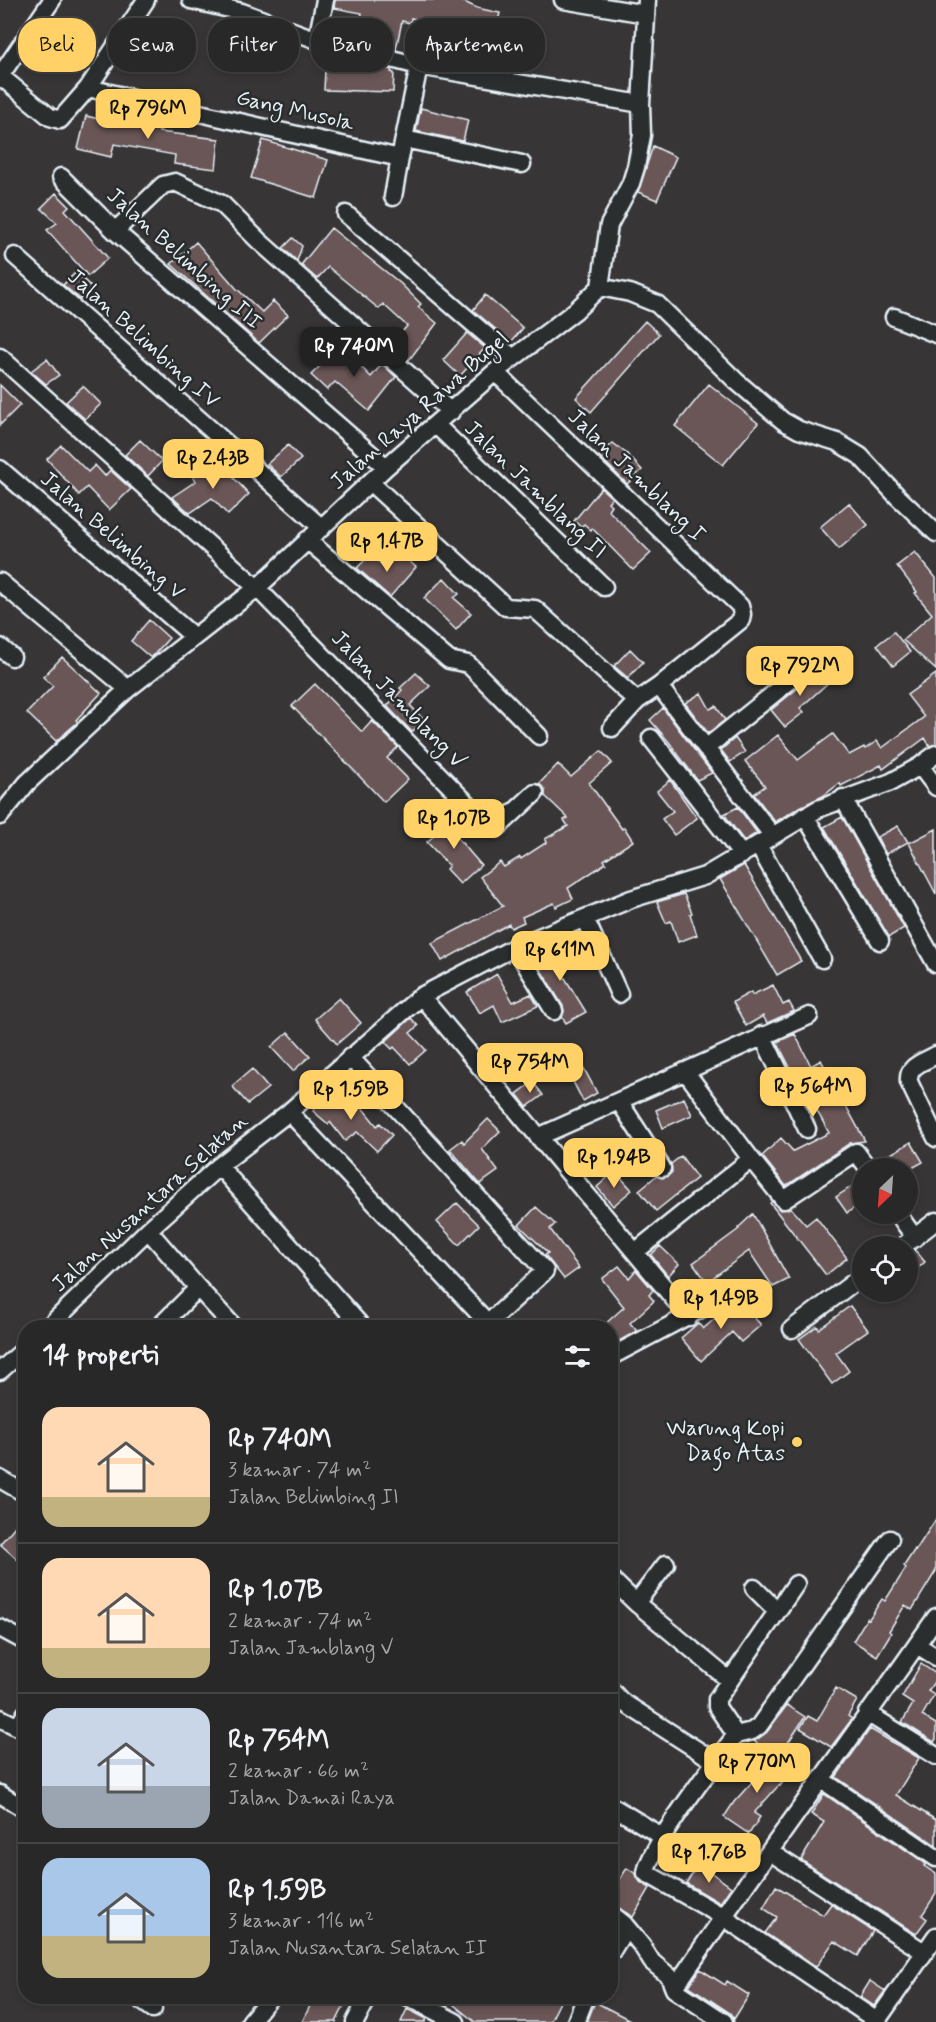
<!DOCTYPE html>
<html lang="id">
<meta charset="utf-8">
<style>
:root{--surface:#292828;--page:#353434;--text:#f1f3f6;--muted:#a5a6a8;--line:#454445;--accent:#ffd166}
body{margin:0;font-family:Mynerve,sans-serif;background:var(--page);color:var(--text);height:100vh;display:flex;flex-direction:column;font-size:22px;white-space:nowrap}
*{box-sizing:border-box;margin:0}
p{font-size:20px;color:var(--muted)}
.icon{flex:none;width:33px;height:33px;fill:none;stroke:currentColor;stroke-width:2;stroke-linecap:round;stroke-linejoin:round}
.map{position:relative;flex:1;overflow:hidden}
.sheet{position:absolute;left:18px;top:1320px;width:600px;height:684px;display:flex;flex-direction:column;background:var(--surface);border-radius:24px;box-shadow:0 3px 9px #0003,0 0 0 2px var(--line)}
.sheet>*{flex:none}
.banner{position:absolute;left:18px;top:18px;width:600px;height:54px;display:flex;gap:12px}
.needle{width:39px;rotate:205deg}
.controls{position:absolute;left:852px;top:1158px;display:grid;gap:12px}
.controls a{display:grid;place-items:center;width:66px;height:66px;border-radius:50%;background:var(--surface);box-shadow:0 3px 9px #0003,0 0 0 2px var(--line);font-size:30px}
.price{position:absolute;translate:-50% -51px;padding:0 14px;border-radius:12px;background:var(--accent);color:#111;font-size:20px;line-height:39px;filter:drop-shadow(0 2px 3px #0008)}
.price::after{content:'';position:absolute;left:50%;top:36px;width:18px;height:14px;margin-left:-9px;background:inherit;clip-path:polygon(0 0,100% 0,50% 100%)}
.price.active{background:#222;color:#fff}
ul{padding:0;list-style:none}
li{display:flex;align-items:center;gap:18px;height:150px;padding:0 24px}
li+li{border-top:2px solid var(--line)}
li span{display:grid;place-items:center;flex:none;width:168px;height:120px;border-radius:18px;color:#555}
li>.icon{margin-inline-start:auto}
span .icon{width:72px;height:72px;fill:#fffc;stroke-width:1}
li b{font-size:26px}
h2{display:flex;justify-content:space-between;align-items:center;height:72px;padding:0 24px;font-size:26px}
.pill{padding:0 21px;border-radius:24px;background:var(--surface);box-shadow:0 3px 9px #0003,0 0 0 2px var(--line);font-size:21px;line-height:54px}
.pill.active{background:var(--accent);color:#111}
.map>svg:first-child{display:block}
</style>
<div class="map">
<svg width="936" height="2022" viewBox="0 0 936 2022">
<rect width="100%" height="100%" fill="#373536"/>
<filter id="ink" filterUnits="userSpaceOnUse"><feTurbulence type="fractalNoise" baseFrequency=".0167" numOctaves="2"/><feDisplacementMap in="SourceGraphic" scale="12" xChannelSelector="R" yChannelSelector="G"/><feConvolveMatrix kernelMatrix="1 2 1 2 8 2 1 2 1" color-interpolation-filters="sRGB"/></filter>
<g filter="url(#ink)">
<!-- building -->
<path fill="#6a5757" stroke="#e8f1f8" stroke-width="1.5" d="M335,0H460L477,8L500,13L493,42L453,28L411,18L410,23L402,21L396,49L357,39L362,13L334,8Z
M352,60L392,70L391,72L394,73L393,92L324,90L325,70L349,71Z
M421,108L468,120L463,141L416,131Z
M124,111L161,118L159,132L219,139L216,169L174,164L175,155L114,144L111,157L78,149L86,116L121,124Z
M263,140L328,160L316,198L251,178Z
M653,146L676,157L657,200L638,192Z
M56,193L69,206L65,210L108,258L88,276L47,230L57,223L41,208Z
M331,228L400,283L421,304L418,307L437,323L409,360L391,345L407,326L383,304L379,309L328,267L317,279L301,265Z
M293,238L302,246L297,261L283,248Z
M196,242L236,288L262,312L273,301L288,315L259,343L171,264Z
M76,272L92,288L80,299L63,285Z
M485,295L523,328L511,342L473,310Z
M645,321L659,334L591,412L576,398Z
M467,333L485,348L460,376L443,360Z
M340,346L371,377L382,364L396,377L369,411L335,382L327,390L311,375Z
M47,359L59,375L46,384L31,371Z
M709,384L758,423L723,465L675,426Z
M0,385L20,405L0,425Z
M83,386L101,404L85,419L66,402Z
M140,440L162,461L148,476L125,455Z
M613,443L627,454L642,470L627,484L599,456Z
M61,445L88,472L95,465L105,476L110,470L131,489L109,510L87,487L79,495L47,459Z
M288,445L301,459L281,477L267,464Z
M215,458L249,494L228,515L212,498L190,513L172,497L196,481L193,478Z
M601,488L612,498L608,502L611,505L608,510L651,553L633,570L592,528L591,530L584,524L581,527L574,521Z
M849,503L868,525L839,549L820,527Z
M398,552L416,567L390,597L357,568L371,554L385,568Z
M915,552L936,578V670L903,640L932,614L915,593L917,592L897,566Z
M444,578L459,594L454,598L471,613L456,630L424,598Z
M149,620L169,638L151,658L131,641Z
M894,632L910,652L893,666L877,645Z
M630,649L643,662L628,678L614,666Z
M62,657L101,693L76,720L78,722L56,741L27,713L53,686L43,677Z
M817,666L830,681L800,708L804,712L785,727L771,710L804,683L807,675Z
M416,673L430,686L410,705L424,720L412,732L387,706L402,690L400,688Z
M936,674V744L930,746L925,738L883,769L881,765L841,786L840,783L823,796L800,807L775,822L754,794L765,786L745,761L778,735L798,760L833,734L849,755L864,747L865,749L877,741L882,748L924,717L907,695Z
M315,684L362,732L372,721L398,747L387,758L408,779L384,802L292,706Z
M701,693L710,709L716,706L725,720L708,733L685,703Z
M663,708L698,755L712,773L697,780L669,742L650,720Z
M735,738L745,752L730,762L721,750Z
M601,751L612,763L589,783L622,829L624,827L633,841L604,860L606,863L568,888L573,899L556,907L554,903L522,917L524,922L511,928L509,924L442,961L432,943L503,906L480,877L500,862L504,867L520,857L521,859L547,842L545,839L568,826L564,820L568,818L545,796V790L539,784L558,764L571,777Z
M670,780L697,818L674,835L662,819L673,811L657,791Z
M738,807L757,833L744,841L724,814Z
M457,814L468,826L456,836L481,865L460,884L446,869L449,866L427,842Z
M842,817L904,928L889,937L824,827Z
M898,826L908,842L886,854L877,837Z
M936,829V894L909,843Z
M744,865L801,961L777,975L720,879Z
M684,894L692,913L690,914L697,935L678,942L671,921L666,923L657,902Z
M556,945L567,966L560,970L586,1012L566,1023L562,1017L564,1011L563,1006L533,957Z
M497,974L513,1002L531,994L538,1006L502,1022L494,1005L480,1013L467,992Z
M773,985L783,1005L789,1002L794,1011L767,1023L763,1016L746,1026L733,1002L751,992L752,995Z
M339,998L361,1023L337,1044L315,1019Z
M411,1018L418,1026L410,1033L426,1050L410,1064L394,1047L392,1049L385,1042Z
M288,1032L310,1056L293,1071L271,1047Z
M795,1034L811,1066L821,1060L865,1141L850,1143L786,1186L762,1156L781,1138L793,1151L829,1133L805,1089L792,1071L777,1042Z
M581,1063L597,1093L583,1101L567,1070Z
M252,1069L268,1088L248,1104L232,1086Z
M533,1082L543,1095L527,1107L517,1094Z
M333,1089L354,1109L360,1105L377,1126L380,1123L392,1135L377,1151L357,1132L345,1141L330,1122L328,1124L313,1111Z
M684,1098L692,1115L663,1128L656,1110Z
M488,1119L500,1131L482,1149L498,1171L480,1184L450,1149L462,1140L464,1143Z
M911,1142L923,1162L912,1168H897L889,1155Z
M681,1156L697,1178L656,1211L639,1190L656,1176L662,1178L668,1176L672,1172L671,1164Z
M615,1171L632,1190L613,1206L597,1187Z
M854,1185L862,1197V1202L847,1213L836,1197Z
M772,1201L780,1210L791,1208L806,1225L816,1217L847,1258L826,1275L770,1203Z
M457,1203L479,1225L459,1245L437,1222Z
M536,1207L555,1224L550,1229L579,1268L564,1279L545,1255L548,1253L519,1225Z
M753,1214L789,1279L773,1287L749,1251L707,1282L693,1263L739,1229L738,1228Z
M660,1246L679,1264L668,1276L651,1255Z
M915,1250L925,1262L908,1277V1255Z
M619,1266L629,1278L636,1270L653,1290L649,1295L654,1301L630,1323L637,1331L619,1341L610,1332V1328H606L604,1325L624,1307L602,1279Z
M737,1299L761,1325L741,1342L732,1332L701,1361L681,1338L698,1323L703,1329Z
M850,1306L868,1330L836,1353L849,1371L832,1384L799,1339L817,1326L819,1329Z
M26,1513V1567L0,1544Z
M936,1519V1571L912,1610L905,1605L889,1631L891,1633L877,1656L853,1641L867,1618L869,1619L882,1599L885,1601L906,1568L904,1566L915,1549L916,1550Z
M921,1664L936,1674V1679L928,1691L934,1695L922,1716L936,1724V1739L934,1742L902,1722L913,1704L902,1697Z
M836,1688L857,1700L848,1716L852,1719L831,1747L800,1728L808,1716L817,1721Z
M787,1705L805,1717L778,1758L754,1741L767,1732Z
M870,1729L919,1758L896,1795L936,1820V1845L836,1777Z
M767,1754L791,1771L780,1786L779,1785L754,1813L760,1817L749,1834L724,1817L734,1802L761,1772L757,1768Z
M824,1794L926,1864L924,1866L936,1874V1894L922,1915L927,1919L916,1934L801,1860L824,1822L811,1814Z
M699,1864L731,1887L720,1903L686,1883Z
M627,1868L636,1874L640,1882L650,1888L633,1917L610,1903V1895Z
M776,1886L823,1915L831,1904L873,1931L858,1956L834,1941L816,1967L765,1933L777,1917L763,1908Z
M700,1969L725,1985L727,1981L749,1995L734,2019L730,2013L689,1986Z
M870,1981L885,1991L874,2006L860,1997Z
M315,1996H335L346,2002L336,2022H302Z
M443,1996H563L550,2022H475Z
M595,2002L634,2022H587Z
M407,2009L427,2019L425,2022H401Z"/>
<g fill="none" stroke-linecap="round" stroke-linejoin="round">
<defs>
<path id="street" d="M191,0L242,12L317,40L419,66L641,104
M563,0L646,14
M317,40L325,0
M0,76L52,0
M0,78L5,80L50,117L60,120L88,88L146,0
M88,88L400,158L419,66
M404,139L522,164
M61,177L115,231L386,467
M393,197L400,158
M346,214L513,358
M115,231L163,185L175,182L222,204L258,240L451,412
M15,256L322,528
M600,287L630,293L657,304L736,381L783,421L799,430L837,442L860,456L898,497L936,533
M894,317L936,334
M0,357L257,588L489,826L497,828L535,793
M495,372L740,606L742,614L741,620L659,686L637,701L612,728
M436,425L604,587
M0,469L194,637
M371,483L506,607L535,609L637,701
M307,540L449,660L468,664L539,736
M0,582L128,689
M0,647L12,657
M659,686L772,835
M651,738L742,855
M706,748L797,675
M920,766L936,787
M843,798L936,964
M0,816L27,783L128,689L257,588L386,467L495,372L575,311L600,287L609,225L631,183L636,167L642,135L641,104L647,0
M805,816L880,941
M758,845L822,959
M585,918L619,994
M515,947L554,1011
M421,996L689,1317
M762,1035L807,1129
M936,1055C924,1062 907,1065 909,1082L936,1138
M350,1057L545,1271L483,1328
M685,1071L751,1159
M619,1101L662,1168
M289,1112L488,1323
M538,1137L809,1016
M219,1166L363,1328
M898,1214L915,1238
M148,1230L198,1288L235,1328
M903,1246L936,1221
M635,1252L751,1159L784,1200L856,1152L868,1168
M47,1328L148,1230L219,1166L289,1112L421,996L515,947L631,899L705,876L818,809L891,782L920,766L936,754
M158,1328L198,1288
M792,1329L862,1276
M610,1357L718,1300
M0,1371L26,1348
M0,1479L26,1494
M610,1578L636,1603L729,1680
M796,1584L717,1699V1707L736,1735C718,1758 647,1850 646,1873L722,1916L877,2021
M754,1588L777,1611
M636,1603L666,1564
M0,1628L26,1642
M917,1645L936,1657
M610,1689L621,1701L716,1762
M26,1713L18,1727L26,1731
M867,1713L936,1756
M0,1718L18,1727
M736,1735L752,1731L759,1726L890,1539
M822,1780L936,1858
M0,1794L26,1810
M610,1805L663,1837
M770,1852L924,1952
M610,1913L624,1924V1931L610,1954
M624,1924L642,1946L652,1962L669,1976L674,1989L724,2022
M674,1989C758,1863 850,1742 936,1617
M135,1996L153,2009
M406,1996L456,2022
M250,2022L271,1996
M355,2022L369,1996
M576,2022L586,1996
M876,2022L936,1936"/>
</defs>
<!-- street casing -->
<use href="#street" stroke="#e8f1f8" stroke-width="21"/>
<!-- street -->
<use href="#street" stroke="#2a2d2e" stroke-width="16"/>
</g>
</g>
<!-- markers -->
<circle fill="#ffd166" stroke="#2a2d2e" stroke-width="2" cx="797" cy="1442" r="6"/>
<g text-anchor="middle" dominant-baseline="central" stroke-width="5" stroke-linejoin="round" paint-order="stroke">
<!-- street labels -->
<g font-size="22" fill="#e8f1f8" stroke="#2a2d2e">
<text transform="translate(295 111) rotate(13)">Gang Musola</text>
<text transform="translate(184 259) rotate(42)">Jalan Belimbing III</text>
<text transform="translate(143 339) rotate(42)">Jalan Belimbing IV</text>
<text transform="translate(420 411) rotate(-41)">Jalan Raya Rawa Bugel</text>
<text transform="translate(636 476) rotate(44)">Jalan Jamblang I</text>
<text transform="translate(535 490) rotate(44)">Jalan Jamblang II</text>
<text transform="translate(112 536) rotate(41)">Jalan Belimbing V</text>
<text transform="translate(398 700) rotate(46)">Jalan Jamblang V</text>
<text transform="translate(150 1203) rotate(-42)">Jalan Nusantara Selatan</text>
</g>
<!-- poi labels -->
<g font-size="22" fill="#e8f1f8" stroke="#2a2d2e" text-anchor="end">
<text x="785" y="1429">Warung Kopi<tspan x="785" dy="25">Dago Atas</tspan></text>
</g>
</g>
</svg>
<div class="controls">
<a><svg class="needle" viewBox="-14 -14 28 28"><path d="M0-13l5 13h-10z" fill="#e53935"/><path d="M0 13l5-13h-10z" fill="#a5a6a8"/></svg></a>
<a><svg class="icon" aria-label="locate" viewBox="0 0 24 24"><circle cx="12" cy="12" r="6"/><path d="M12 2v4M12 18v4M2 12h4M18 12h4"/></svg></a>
</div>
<b class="price" style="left:148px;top:140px">Rp 796M</b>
<b class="price active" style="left:354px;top:378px">Rp 740M</b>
<b class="price" style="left:213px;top:490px">Rp 2.43B</b>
<b class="price" style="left:387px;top:573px">Rp 1.47B</b>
<b class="price" style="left:800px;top:697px">Rp 792M</b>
<b class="price" style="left:454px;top:850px">Rp 1.07B</b>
<b class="price" style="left:560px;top:982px">Rp 611M</b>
<b class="price" style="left:530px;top:1094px">Rp 754M</b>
<b class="price" style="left:813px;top:1118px">Rp 564M</b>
<b class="price" style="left:351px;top:1121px">Rp 1.59B</b>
<b class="price" style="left:614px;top:1189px">Rp 1.94B</b>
<b class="price" style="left:721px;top:1330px">Rp 1.49B</b>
<b class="price" style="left:757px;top:1794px">Rp 770M</b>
<b class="price" style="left:709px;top:1884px">Rp 1.76B</b>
<div class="banner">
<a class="pill active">Beli</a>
<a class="pill">Sewa</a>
<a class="pill">Filter</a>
<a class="pill">Baru</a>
<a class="pill">Apartemen</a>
</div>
<section class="sheet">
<h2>14 properti<svg class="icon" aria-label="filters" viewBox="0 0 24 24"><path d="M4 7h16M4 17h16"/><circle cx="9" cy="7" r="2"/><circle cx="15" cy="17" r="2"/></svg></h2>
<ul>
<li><span style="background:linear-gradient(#ffd9b3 75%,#c2b280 0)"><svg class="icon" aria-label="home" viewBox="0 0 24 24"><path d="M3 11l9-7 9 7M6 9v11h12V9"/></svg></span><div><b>Rp 740M</b><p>3 kamar · 74 m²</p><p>Jalan Belimbing II</p></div></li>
<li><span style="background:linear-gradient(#ffd9b3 75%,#c2b280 0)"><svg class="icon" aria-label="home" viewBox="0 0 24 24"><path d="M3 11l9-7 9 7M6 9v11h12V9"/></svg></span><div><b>Rp 1.07B</b><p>2 kamar · 74 m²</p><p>Jalan Jamblang V</p></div></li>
<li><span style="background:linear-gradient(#c9d6e8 65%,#9aa5b1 0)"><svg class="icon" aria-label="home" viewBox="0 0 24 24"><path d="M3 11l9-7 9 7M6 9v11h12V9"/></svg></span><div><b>Rp 754M</b><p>2 kamar · 66 m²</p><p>Jalan Damai Raya</p></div></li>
<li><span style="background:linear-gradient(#a9c7e8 65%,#c2b280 0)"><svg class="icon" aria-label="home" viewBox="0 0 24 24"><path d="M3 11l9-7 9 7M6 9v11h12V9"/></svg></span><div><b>Rp 1.59B</b><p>3 kamar · 116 m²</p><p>Jalan Nusantara Selatan II</p></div></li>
</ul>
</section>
</div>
